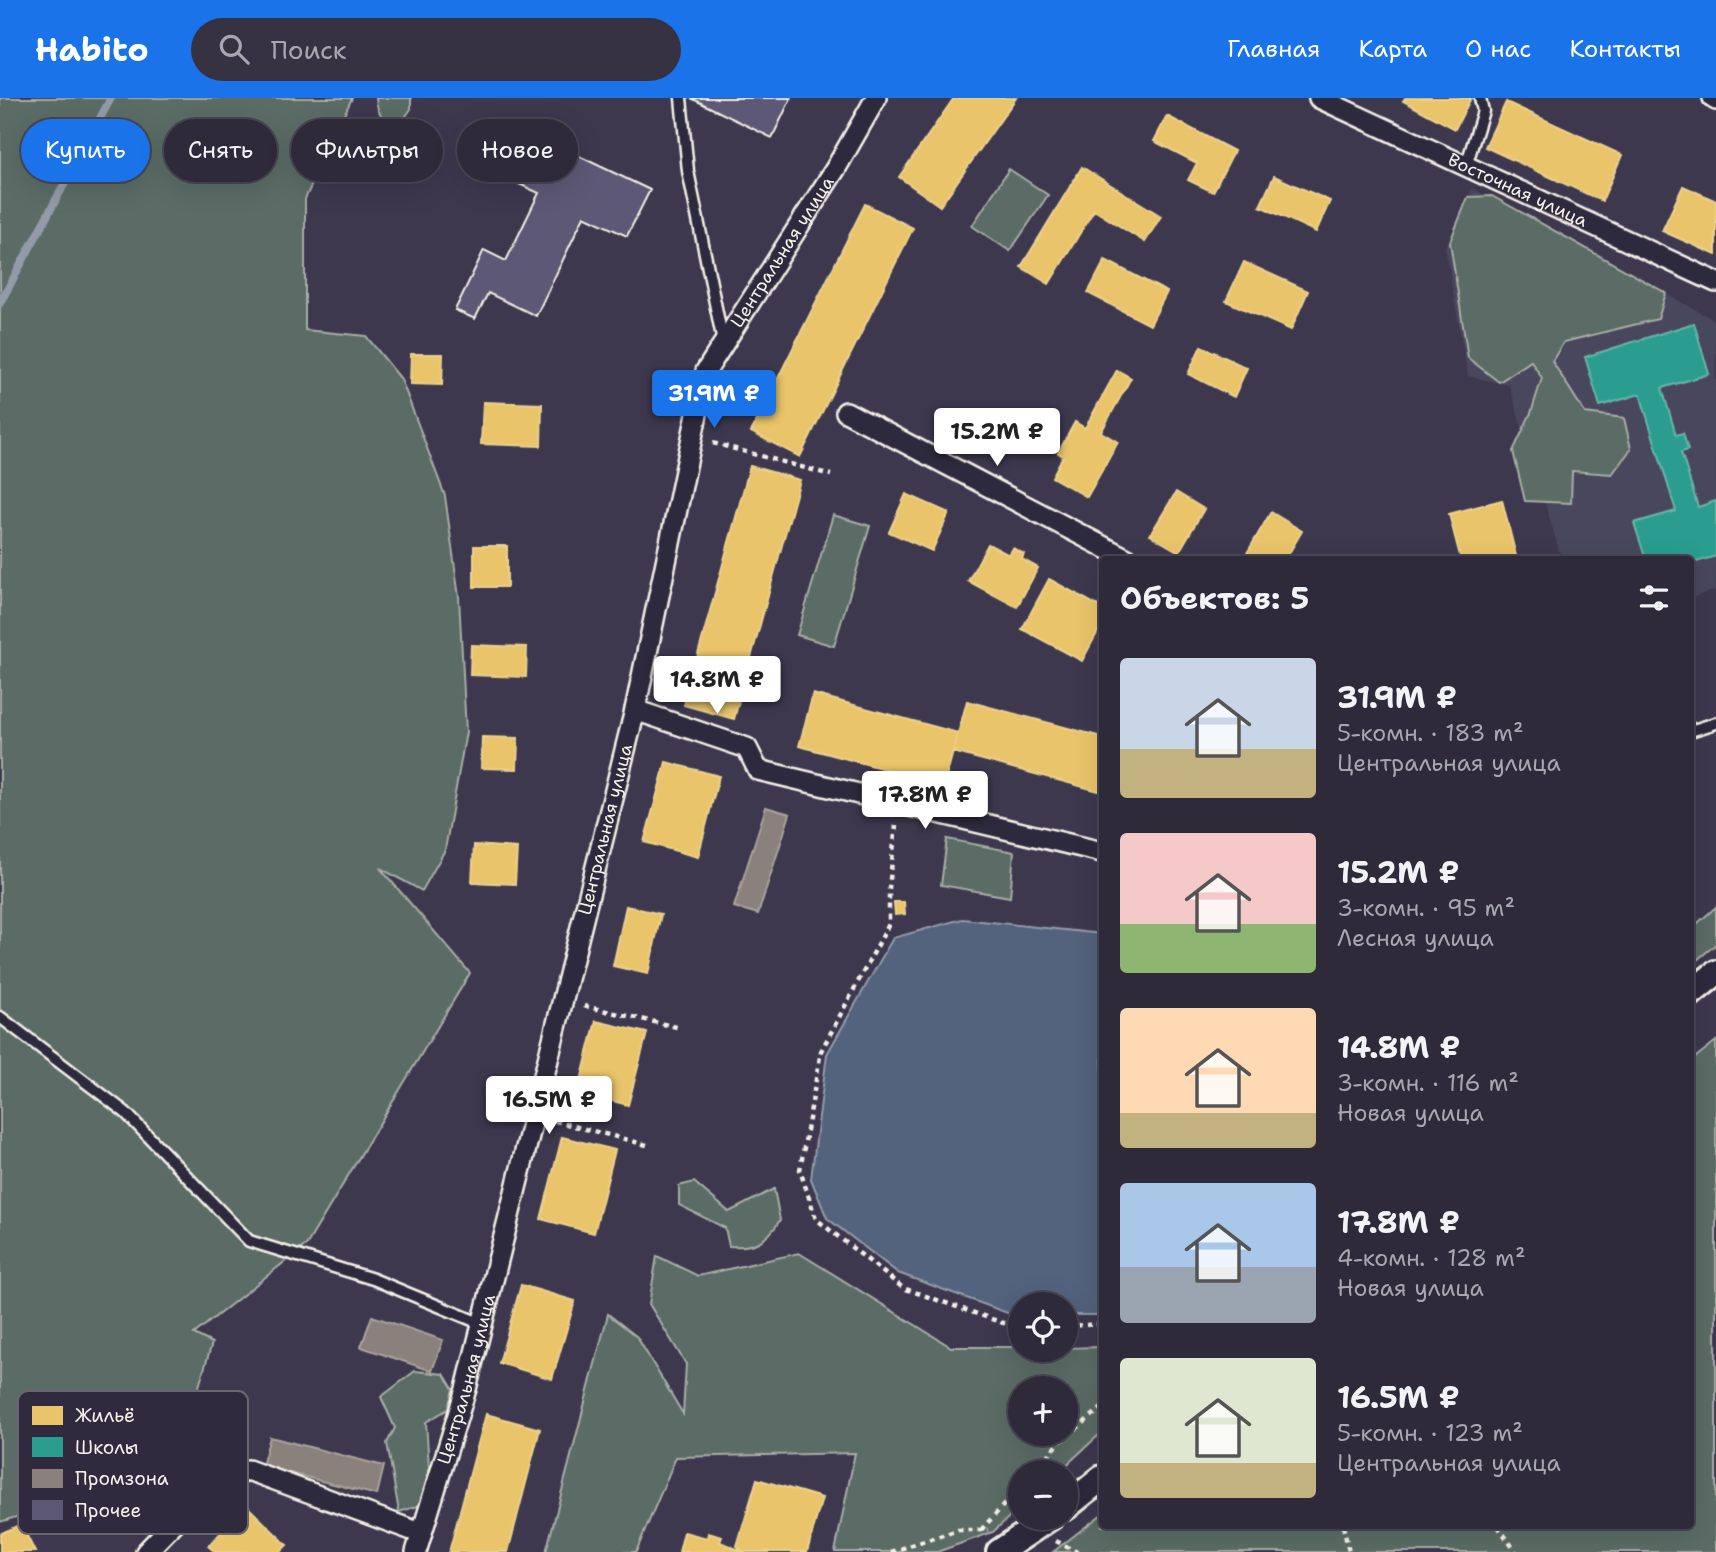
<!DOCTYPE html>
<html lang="ru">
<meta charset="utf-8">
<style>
:root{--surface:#2e2a3a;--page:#363242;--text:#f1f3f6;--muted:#a7a7af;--line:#494654;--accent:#1a73e8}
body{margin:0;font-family:"Shantell Sans",sans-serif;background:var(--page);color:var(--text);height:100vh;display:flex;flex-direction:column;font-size:26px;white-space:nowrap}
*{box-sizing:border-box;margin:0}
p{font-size:23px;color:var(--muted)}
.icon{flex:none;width:38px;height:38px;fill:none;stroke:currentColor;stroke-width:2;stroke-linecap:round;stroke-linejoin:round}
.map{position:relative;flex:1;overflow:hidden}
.panel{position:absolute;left:1099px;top:458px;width:595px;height:973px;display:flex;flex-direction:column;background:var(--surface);border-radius:7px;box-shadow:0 7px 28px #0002,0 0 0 2px var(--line)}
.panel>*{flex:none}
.top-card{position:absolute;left:21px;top:21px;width:665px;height:63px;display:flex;gap:14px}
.tools{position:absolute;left:1008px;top:1194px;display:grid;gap:14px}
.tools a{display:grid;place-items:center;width:70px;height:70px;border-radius:50%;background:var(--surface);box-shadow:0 7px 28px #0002,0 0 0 2px var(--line);font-size:35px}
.price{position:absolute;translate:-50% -60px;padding:0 16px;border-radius:7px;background:#fff;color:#222;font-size:23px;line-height:46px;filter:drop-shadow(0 2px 4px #0008)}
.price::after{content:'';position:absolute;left:50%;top:42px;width:21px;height:16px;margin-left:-10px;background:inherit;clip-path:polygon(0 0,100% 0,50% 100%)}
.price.on{background:var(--accent);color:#fff}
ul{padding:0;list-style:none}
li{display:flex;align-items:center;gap:21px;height:175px;padding:0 21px}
li span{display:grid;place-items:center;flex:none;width:196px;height:140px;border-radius:7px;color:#555}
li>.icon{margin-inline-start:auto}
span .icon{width:84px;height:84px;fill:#fffc;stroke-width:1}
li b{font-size:30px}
h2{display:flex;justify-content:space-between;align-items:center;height:84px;padding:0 21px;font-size:30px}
.tag{padding:0 24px;border-radius:32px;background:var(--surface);box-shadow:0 7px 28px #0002,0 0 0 2px var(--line);font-size:24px;line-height:63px}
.tag.on{background:var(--accent);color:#fff}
header{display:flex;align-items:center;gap:42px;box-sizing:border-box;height:98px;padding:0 35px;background:var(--accent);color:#fff}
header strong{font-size:33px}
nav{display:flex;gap:38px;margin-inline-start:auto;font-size:24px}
.search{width:490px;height:63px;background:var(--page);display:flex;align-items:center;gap:18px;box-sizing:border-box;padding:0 24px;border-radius:38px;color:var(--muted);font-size:26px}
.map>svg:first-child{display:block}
</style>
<header>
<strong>Habito</strong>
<div class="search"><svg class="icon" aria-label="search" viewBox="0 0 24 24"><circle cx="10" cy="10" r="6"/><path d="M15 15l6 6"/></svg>Поиск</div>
<nav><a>Главная</a><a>Карта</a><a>О нас</a><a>Контакты</a></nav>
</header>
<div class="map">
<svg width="1716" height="1454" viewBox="0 0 1716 1454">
<rect width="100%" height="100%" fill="#3d384e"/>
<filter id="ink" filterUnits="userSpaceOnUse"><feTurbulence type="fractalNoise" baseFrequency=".0143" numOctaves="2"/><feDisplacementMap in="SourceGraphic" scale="14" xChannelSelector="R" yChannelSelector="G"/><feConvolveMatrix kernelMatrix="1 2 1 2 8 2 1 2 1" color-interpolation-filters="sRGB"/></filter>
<g filter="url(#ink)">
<!-- built -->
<path fill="#4a465d" d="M1472,90L1716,223V492L1691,500L1690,462H1562L1509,287L1468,278L1445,149Z"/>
<!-- green -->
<path fill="#5a6c65" stroke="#a7aea6" stroke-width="2" fill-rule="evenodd" d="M0,0H352L305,101V232L366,238L401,281L445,398L459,499L466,634L445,752L422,793L380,770L470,875L307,1146L194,1236L212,1245L197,1295L92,1375L29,1415L0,1424Z
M376,0H411V11L398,29C383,24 377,15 376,0Z
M1009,71L1048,97L1010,153L972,128Z
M1492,98L1666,195L1658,221L1564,244L1552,263L1585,315L1624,320L1631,351L1612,376L1572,373L1571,405L1525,403L1513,353L1531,315L1542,280L1531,263L1499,284L1468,260L1450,144L1468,99Z
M833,417L870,428L834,548L797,537Z
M947,741L1014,754L1010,799L941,787Z
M1716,809V846L1691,867V831Z
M1716,943V1454H1053L1102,1416V1428H1690L1691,963Z
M694,1084L729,1114L774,1091L780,1122C767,1144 753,1150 729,1148L725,1130L679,1107V1088Z
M799,1155L951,1249H1020V1251L1102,1249V1334L1059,1374H1020V1409L993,1434L937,1454H835L855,1355L676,1359L636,1454H546L608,1216L637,1239L683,1316L686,1266L649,1206L657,1158L698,1178ZM1020,1290H1066V1335H1020Z
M415,1273L444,1276L453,1291L448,1311L426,1324L430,1383L418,1408L399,1414L387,1345L395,1330L381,1299Z"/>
<!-- water -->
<path fill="#53627d" stroke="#939ba8" stroke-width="2" d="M962,821L1102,836V1215L1098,1217H1066V1206H1020V1217H1013L898,1175L827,1120L811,1081L827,956L893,840Z"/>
<!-- homes -->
<path fill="#e9c46a" stroke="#ecd290" stroke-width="2" d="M954,0H1016L940,108L899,79Z
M1405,0H1471L1455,31L1403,3Z
M1506,4L1622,57L1602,103L1485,49Z
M1167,18L1234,53L1213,94L1188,82L1197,65L1154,43Z
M1082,69L1161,118L1145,144L1094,112L1049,186L1021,169Z
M1274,78L1330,103L1316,134L1260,108Z
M1683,88L1716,103V157L1662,133Z
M865,106L913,130L800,359L751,334Z
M1105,162L1167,194L1150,227L1088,195Z
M1244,164L1308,193L1291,232L1226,203Z
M1201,248L1247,270L1234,299L1188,276Z
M411,256H443L442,287L410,286Z
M1117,272L1131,280L1101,334L1118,344L1087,399L1052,379L1063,358L1058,355L1075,324L1085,330Z
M483,304L542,306L541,348L481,346Z
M750,368L800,382L734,621L684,607Z
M1176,394L1204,411L1179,454L1150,437Z
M906,396L949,415L932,453L889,434Z
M1502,402L1517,462H1461L1449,416Z
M1271,414L1302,433L1285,462H1243Z
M988,446L1009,457L1013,450L1024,456L1022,461L1038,470L1017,509L968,483Z
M474,448H507V489H474Z
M1049,481L1102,510V526L1082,563L1022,531Z
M471,547L527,549L526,579L470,577Z
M813,596L958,635L944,687L799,648Z
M967,603L1102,639V694L953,654Z
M482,639L518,640L517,671L481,670Z
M666,664L719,678L698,759L644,744Z
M474,747L517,750L515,786L472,784Z
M894,804H904L905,816L895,817Z
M626,808L661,816L648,876L613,868Z
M596,923L647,935L628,1007L578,994Z
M562,1039L615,1052L594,1135L541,1121Z
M521,1187L575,1203L552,1281L499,1265Z
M486,1316L540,1331L508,1454H449Z
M757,1381L822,1400L807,1454H744L737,1448Z
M247,1408L287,1447L280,1454H215L208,1448Z
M21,1426L35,1454H0V1436Z
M684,1434L707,1440L708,1435L722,1439L720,1444L744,1454H679Z"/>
<!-- schools -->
<path fill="#2a9d8f" stroke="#67b6aa" stroke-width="2" d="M1694,225L1709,276L1662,290L1676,337L1683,335L1688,352L1681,354L1698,409L1716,403V458L1690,466V462H1646L1634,425L1676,413L1640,296L1600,308L1585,259Z"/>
<!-- industry -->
<path fill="#8a817c" stroke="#aaa39c" stroke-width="2" d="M766,709L790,716L758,816L734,809Z
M372,1218L443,1242L432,1273L361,1249Z
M270,1339L384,1368L377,1397L262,1368Z"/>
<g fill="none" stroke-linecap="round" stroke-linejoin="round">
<!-- stream -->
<path stroke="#939ba8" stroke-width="8" d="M0,205L111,0"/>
</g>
<!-- building -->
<path fill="#5d5875" stroke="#f4f1e8" stroke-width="2" d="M691,0H791L772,40Z
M520,30L650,92L627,138L584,118L536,218L488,195L475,221L455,212L484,152L506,163L539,95L519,86L526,72L505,63Z"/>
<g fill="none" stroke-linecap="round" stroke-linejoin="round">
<defs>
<path id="service" d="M681,0L688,73L723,244
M1466,68L1483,13L1480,0
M1690,633L1716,625
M0,919L125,1014L249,1143L373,1181L482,1226"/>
<g id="minor">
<path id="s1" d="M1319,0L1716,184"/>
<path d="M1713,0L1716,2"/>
<path d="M846,314L1129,462"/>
<path d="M635,612L747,650L758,672L1102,754"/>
<path d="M146,1454L213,1385L248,1372L420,1435"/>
<path id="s2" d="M416,1454L466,1291L635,612L706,273L836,70L876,0"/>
</g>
<path id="tertiary" d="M1690,896L1716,875
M1066,1409L1102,1380
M999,1454L1051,1419"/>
</defs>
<!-- service casing -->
<use href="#service" stroke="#f4f1e8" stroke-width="15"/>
<!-- minor casing -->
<use href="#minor" stroke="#f4f1e8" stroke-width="24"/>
<!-- tertiary casing -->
<use href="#tertiary" stroke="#f4f1e8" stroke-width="30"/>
<!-- path -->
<path stroke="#f4f1e8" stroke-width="4.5" stroke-dasharray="5 5" stroke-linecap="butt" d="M713,345L831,377
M896,727L889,790V826L821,953L800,1072L816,1121L903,1190L1003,1225L1020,1226
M584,908L681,930
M555,1023L647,1047
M1066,1228L1102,1226
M207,1308L236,1354
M1034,1374L1061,1343L1102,1310
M1343,1428L1349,1454
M1498,1428L1516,1454
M981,1432L1020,1389
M1056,1443L1077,1454
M891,1454L958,1432H988"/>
<!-- service -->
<use href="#service" stroke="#2f2a3d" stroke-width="10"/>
<!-- minor -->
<use href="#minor" stroke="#2f2a3d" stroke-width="19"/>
<!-- tertiary -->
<use href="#tertiary" stroke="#2f2a3d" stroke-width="24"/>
</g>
</g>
<g text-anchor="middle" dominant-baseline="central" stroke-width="7" stroke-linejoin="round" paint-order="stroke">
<!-- street labels -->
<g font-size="18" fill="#f4f1e8" stroke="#2f2a3d">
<text stroke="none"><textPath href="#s1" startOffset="219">Восточная улица</textPath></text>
<text stroke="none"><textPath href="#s2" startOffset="1358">Центральная улица</textPath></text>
<text stroke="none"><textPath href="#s2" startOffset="747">Центральная улица</textPath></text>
<text stroke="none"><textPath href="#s2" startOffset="180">Центральная улица</textPath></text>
</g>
</g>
<!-- legend -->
<rect x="18" y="1293" width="230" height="143" rx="10" fill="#2f2a3d" stroke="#6a6670" stroke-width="2"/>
<rect x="32" y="1308" width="31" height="19" fill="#e9c46a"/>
<rect x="32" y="1339" width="31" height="20" fill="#2a9d8f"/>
<rect x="32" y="1371" width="31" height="19" fill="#8a817c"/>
<rect x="32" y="1402" width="31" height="20" fill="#5d5875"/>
<g font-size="19" fill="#f4f1e8">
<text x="75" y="1324">Жильё</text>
<text x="75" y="1356">Школы</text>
<text x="75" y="1387">Промзона</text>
<text x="75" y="1419">Прочее</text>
</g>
</svg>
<div class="tools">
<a><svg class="icon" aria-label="locate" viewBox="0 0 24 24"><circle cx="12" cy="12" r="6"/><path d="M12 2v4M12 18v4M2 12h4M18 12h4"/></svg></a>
<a>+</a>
<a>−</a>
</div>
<b class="price on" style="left:714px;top:332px">31.9M ₽</b>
<b class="price" style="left:997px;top:370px">15.2M ₽</b>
<b class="price" style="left:717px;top:618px">14.8M ₽</b>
<b class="price" style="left:925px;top:733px">17.8M ₽</b>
<b class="price" style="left:549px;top:1038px">16.5M ₽</b>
<div class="top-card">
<a class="tag on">Купить</a>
<a class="tag">Снять</a>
<a class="tag">Фильтры</a>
<a class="tag">Новое</a>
</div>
<section class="panel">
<h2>Объектов: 5<svg class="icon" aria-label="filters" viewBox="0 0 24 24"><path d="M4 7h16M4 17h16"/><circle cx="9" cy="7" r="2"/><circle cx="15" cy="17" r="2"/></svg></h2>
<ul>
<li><span style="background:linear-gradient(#c9d6e8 65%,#c2b280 0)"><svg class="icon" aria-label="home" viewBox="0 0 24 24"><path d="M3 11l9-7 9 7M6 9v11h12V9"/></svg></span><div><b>31.9M ₽</b><p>5-комн. · 183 m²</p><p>Центральная улица</p></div></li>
<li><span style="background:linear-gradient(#f6c9c9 65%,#8fb573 0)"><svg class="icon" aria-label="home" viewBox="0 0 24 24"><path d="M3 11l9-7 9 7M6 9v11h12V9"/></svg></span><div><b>15.2M ₽</b><p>3-комн. · 95 m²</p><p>Лесная улица</p></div></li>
<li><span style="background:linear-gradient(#ffd9b3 75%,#c2b280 0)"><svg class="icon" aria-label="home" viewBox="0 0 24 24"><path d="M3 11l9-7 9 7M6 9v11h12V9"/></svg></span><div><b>14.8M ₽</b><p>3-комн. · 116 m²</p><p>Новая улица</p></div></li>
<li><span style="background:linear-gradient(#a9c7e8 60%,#9aa5b1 0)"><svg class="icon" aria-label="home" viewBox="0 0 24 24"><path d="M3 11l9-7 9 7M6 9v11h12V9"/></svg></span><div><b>17.8M ₽</b><p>4-комн. · 128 m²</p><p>Новая улица</p></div></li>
<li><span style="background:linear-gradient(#dfe7d0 75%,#c2b280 0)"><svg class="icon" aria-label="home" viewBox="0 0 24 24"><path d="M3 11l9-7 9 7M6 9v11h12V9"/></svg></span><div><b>16.5M ₽</b><p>5-комн. · 123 m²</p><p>Центральная улица</p></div></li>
</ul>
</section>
</div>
